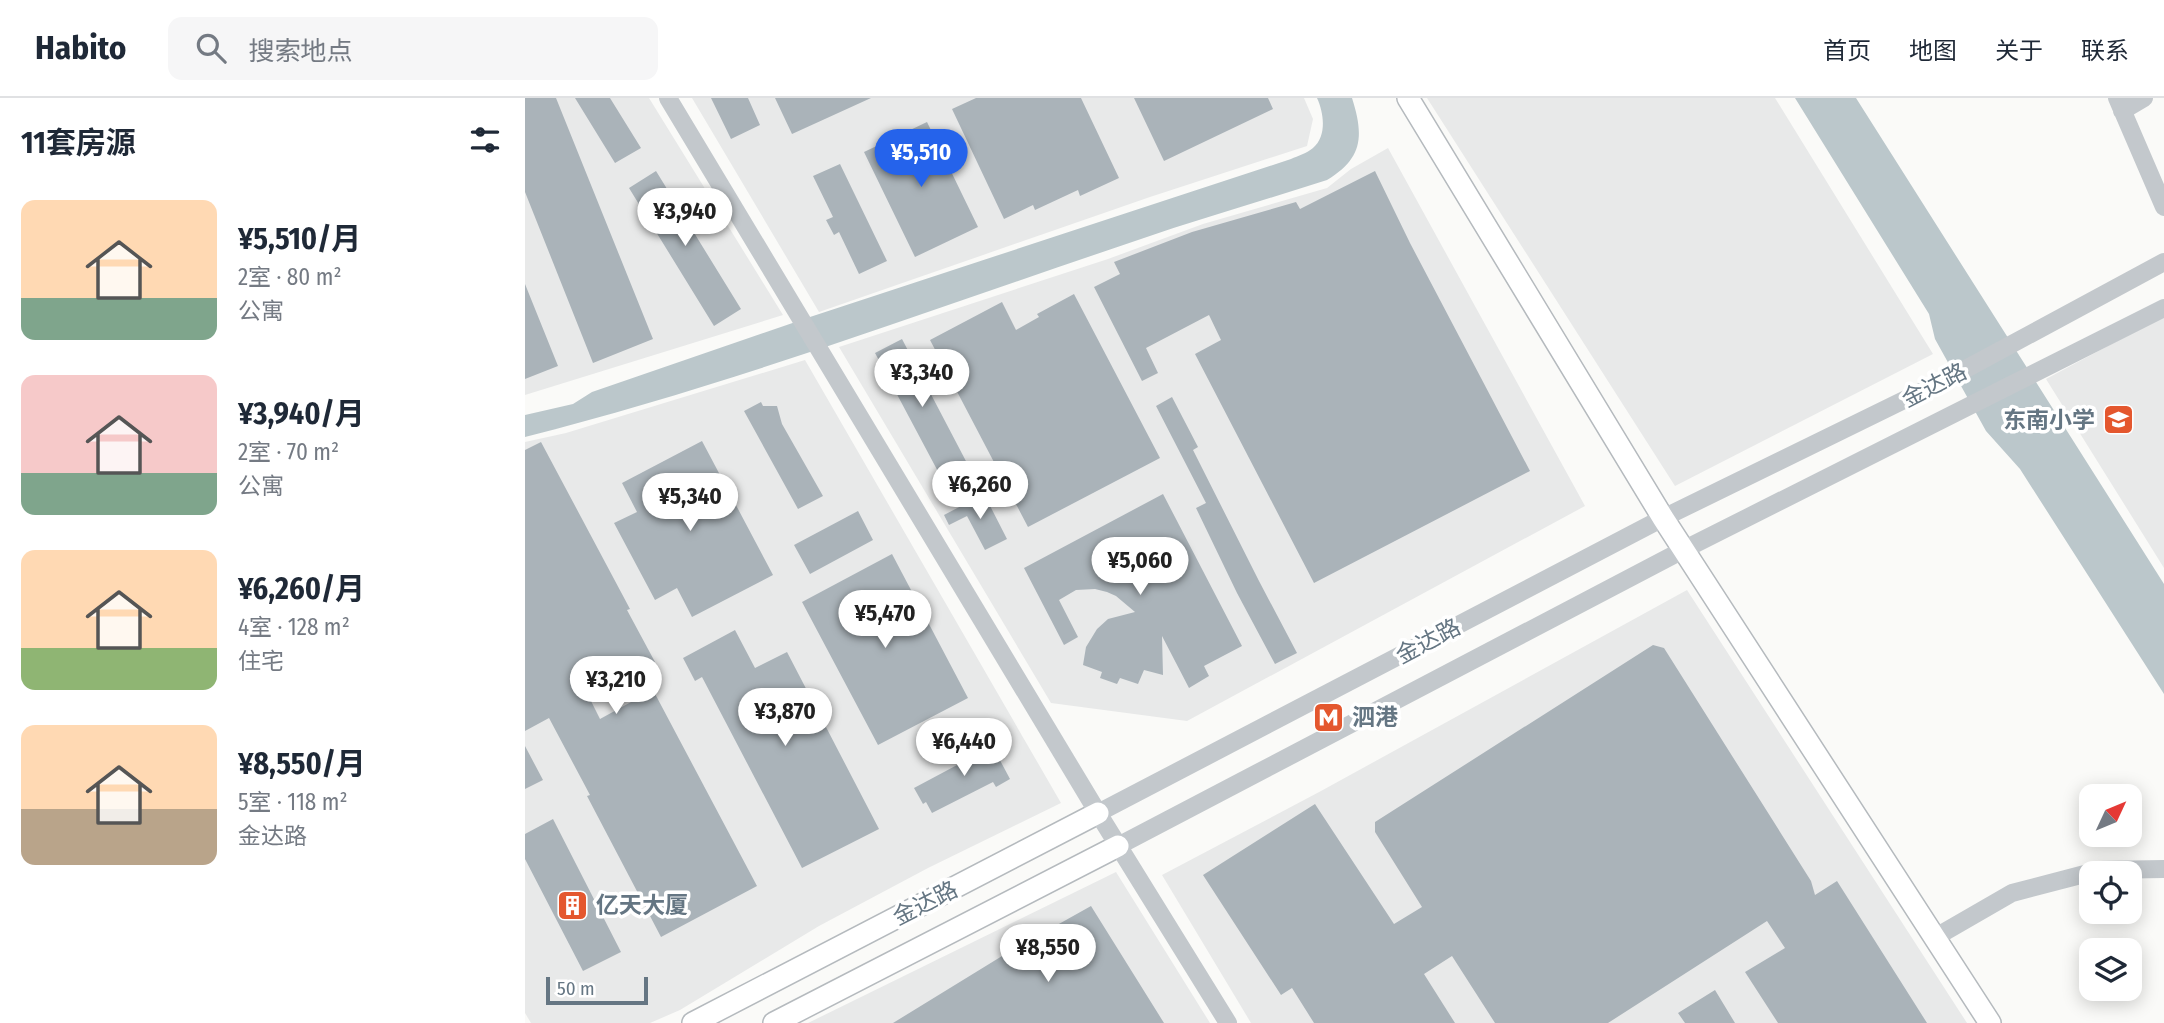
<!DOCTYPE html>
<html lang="zh">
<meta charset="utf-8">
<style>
:root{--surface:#fff;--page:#f6f6f7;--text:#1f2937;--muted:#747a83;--line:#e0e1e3;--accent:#2563eb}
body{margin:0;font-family:"Fira Sans Condensed","Noto Sans SC",sans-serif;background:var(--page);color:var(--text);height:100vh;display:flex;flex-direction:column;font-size:26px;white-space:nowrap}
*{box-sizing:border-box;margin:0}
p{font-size:23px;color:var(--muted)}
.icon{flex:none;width:38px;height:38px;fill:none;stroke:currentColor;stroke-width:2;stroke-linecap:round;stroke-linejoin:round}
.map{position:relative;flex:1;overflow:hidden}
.drawer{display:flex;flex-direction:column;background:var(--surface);width:525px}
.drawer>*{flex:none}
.needle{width:46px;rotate:46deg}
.controls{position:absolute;left:1554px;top:686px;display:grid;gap:14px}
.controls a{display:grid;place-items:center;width:63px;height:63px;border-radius:14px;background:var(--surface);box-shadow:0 4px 18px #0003;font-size:35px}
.scale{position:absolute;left:21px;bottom:18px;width:102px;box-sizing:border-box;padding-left:7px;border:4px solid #657683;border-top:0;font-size:19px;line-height:24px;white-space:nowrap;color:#657683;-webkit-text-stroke:5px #fff;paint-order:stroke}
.price{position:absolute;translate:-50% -60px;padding:0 16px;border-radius:24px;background:#fff;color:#222;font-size:23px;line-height:46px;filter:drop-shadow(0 2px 4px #0008)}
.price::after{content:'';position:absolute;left:50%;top:42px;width:21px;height:16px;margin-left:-10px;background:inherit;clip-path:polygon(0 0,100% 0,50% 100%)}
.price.on{background:var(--accent);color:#fff}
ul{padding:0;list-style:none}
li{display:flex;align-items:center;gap:21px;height:175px;padding:0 21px}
li span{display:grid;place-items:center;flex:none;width:196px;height:140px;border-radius:14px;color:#555}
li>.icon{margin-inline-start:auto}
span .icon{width:84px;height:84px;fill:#fffc;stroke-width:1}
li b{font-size:30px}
h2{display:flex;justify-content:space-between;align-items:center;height:84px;padding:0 21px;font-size:30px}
header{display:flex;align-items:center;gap:42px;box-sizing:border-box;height:98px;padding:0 35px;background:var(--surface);border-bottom:2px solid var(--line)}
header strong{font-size:33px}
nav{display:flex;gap:38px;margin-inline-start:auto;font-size:24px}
.search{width:490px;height:63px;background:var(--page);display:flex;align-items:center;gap:18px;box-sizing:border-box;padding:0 24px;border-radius:14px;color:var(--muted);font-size:26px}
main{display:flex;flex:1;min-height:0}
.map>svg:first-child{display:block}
</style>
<header>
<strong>Habito</strong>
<div class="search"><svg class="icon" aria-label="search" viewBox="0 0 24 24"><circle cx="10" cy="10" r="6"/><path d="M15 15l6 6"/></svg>搜索地点</div>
<nav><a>首页</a><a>地图</a><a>关于</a><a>联系</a></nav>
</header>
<main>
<section class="drawer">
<h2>11套房源<svg class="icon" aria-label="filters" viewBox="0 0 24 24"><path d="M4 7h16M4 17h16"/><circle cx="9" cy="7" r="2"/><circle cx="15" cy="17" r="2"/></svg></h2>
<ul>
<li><span style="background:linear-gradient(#ffd9b3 70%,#7fa58c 0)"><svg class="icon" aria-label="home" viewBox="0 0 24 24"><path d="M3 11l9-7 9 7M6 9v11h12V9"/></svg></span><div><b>¥5,510/月</b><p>2室 · 80 m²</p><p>公寓</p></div></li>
<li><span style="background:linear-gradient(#f6c9c9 70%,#7fa58c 0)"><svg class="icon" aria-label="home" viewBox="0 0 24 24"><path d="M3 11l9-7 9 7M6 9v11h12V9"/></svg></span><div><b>¥3,940/月</b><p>2室 · 70 m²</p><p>公寓</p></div></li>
<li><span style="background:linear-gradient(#ffd9b3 70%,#8fb573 0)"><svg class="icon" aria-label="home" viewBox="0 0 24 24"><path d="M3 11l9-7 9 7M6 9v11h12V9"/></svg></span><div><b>¥6,260/月</b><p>4室 · 128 m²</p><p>住宅</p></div></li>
<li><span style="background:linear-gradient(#ffd9b3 60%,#b9a48a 0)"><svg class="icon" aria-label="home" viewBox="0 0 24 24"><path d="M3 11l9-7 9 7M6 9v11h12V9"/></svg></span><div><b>¥8,550/月</b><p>5室 · 118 m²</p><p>金达路</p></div></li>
</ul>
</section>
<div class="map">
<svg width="1639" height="925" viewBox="0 0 1639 925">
<rect width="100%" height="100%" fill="#fafaf8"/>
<!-- built -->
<path fill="#e8e9e9" d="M0,0H124L258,217L0,297Z
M167,0H779L788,21L782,48L625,99L294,214Z
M902,0H1250L1408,256L1150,388Z
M863,50L1060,408L662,623L526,605L314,249L583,161L678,126L802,90L826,71Z
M1639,218V470L1521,281Z
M280,262L536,705L403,770L294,828L155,912L125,925H6L0,915V344L41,335Z
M1162,492L1442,925H726L637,777L796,693Z
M591,774L685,925H283Z"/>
<!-- water -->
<path fill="#bbc7cb" d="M792,0H827C839,38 838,60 802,82C740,102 677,120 616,141C411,210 209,286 0,339V317L48,306L67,294L285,219L766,61C773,58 782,55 788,50C802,38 799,15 792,0Z
M1270,0H1331L1639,486V596L1495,371L1461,333L1410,241L1404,216Z"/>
<!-- building -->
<path fill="#aab3b9" d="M0,0H31L128,241L68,265L0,94Z
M50,0H85L116,50L90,65Z
M186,0H223L235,27L206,41Z
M250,0H346L267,36Z
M451,0H556L594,80L555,98L553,92L510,112L508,107L479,121L427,11Z
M609,0H743L748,11L639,63Z
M402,24L453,129L390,159L339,54Z
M315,66L362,163L334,176L314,134L309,137L301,122L308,119L288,78Z
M131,73L216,211L189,228L104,90Z
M850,73L885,145L1005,373L789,485L670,256L696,242L684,217L621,250L633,275L617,283L569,189L595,176L589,164L667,134L771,104L775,111Z
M0,186L33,268L0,281Z
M549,196L635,360L503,429L405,242L477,204L491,232L514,219L512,216Z
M377,241L443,367L417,381L350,255Z
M647,299L673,349L668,352L734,483L772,555L750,566L712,495L671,410L681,405L631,308Z
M236,304L238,308H252L257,326L298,398L273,411L219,313Z
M177,343L248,477L167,519L152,490L130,502L89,425L112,414L97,385Z
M16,344L105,511L102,512L130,564L64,599L75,621L128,592L232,788L136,839L62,698L65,697L24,620L0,633V352Z
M459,396L482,441L460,452L442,418L424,427L419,417Z
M638,396L717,548L679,568L684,578L664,590L637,538L638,577L619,572L613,586L595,580L592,586L575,580L577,574L558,567L561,549L572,531L583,521L610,514L591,498L582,494L570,491L551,492L534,502L553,539L539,547L499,470Z
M333,413L348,442L285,476L269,447Z
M367,456L443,600L353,647L277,504Z
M210,532L230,570L262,554L354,731L277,770L177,579L170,583L158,560Z
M1128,547L1139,550L1286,783L1290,797L1312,783L1402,925H1253L1220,874L1260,850L1242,823L1083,925H970L927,858L899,876L930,925H789L767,890L756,897L678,777L790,706L869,826L897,809L850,734V724Z
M462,638L485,681L471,689L468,684L407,715L401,704L398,706L389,690L449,658L444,648Z
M0,648L18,682L0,691Z
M28,721L96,854L58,873L0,761V736Z
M566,808L639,925H368L482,855Z
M1190,892L1210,925H1160L1153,915Z"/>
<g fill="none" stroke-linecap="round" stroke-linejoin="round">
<defs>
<path id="major" d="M883,0L1138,420L1465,925
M168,925L573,715
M249,925L593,748"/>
</defs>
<!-- major casing -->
<use href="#major" stroke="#b5babe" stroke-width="24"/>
<!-- minor -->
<path stroke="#c3c8cc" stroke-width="18" d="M143,0L573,715L703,925
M1592,0L1639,109
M1597,13L1619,0
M573,715L1138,420L1424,280L1639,164
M593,748L1158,452L1639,210
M1409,840L1487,795L1575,772L1639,771"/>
<!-- major -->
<use href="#major" stroke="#fff" stroke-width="21"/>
</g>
<!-- icons -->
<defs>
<symbol id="school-square" viewBox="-11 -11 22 22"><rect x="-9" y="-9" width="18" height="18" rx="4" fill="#e4572e" stroke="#fff"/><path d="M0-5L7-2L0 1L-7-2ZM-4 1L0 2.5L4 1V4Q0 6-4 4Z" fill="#fff"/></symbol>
<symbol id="metro-square" viewBox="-11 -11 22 22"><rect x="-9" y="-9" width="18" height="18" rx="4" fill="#e4572e" stroke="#fff"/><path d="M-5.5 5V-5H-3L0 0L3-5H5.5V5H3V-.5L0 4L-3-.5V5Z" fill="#fff"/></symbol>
<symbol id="building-square" viewBox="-11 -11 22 22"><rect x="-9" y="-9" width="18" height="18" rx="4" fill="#e4572e" stroke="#fff"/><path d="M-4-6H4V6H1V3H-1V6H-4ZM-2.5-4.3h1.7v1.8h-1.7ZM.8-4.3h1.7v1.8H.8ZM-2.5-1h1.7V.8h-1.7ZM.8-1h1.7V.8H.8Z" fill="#fff"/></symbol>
</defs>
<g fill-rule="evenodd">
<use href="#school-square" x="1576" y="304" width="35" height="35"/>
<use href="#metro-square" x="786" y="602" width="35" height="35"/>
<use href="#building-square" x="30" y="790" width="35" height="35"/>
</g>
<g text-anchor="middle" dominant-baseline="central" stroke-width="7" stroke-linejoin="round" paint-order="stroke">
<!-- street labels -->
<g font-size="23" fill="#657683" stroke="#fff">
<text transform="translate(1409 287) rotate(-27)">金达路</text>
<text transform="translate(903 543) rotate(-28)">金达路</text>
<text transform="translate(400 805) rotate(-27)">金达路</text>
</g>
<!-- poi labels -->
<g font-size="23" font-weight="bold" fill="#657683" stroke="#fff" text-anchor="start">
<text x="1570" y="322" text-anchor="end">东南小学</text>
<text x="827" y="619">泗港</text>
<text x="71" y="807">亿天大厦</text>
</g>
</g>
</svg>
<div class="controls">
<a><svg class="needle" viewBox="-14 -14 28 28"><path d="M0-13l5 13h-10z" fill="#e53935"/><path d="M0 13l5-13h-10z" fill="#747a83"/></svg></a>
<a><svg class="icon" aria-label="locate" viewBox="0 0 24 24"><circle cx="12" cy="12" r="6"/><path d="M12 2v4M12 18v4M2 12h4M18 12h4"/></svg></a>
<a><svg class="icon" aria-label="layers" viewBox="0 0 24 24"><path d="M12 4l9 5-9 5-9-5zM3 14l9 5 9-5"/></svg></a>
</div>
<div class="scale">50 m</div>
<b class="price on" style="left:396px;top:91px">¥5,510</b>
<b class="price" style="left:160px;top:150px">¥3,940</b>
<b class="price" style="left:397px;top:311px">¥3,340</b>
<b class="price" style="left:455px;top:423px">¥6,260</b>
<b class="price" style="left:165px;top:435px">¥5,340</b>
<b class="price" style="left:615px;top:499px">¥5,060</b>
<b class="price" style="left:360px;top:552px">¥5,470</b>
<b class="price" style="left:91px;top:618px">¥3,210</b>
<b class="price" style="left:260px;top:650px">¥3,870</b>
<b class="price" style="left:439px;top:680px">¥6,440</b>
<b class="price" style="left:523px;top:886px">¥8,550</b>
</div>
</main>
